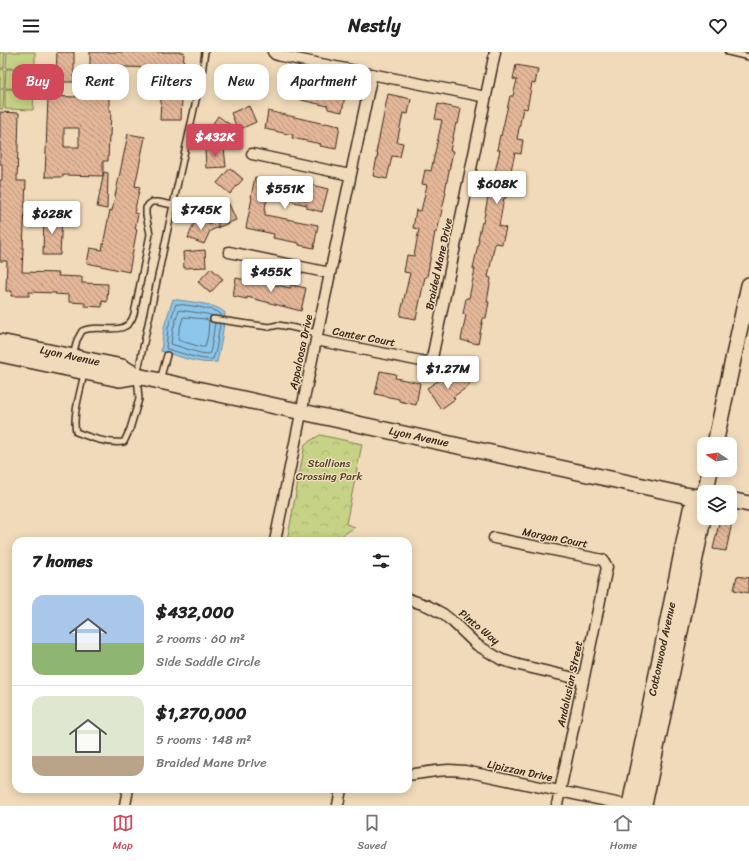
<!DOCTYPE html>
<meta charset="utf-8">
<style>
:root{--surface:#fff;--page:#f2f2f2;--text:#222;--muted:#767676;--line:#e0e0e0;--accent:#d1495b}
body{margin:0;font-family:Sriracha,sans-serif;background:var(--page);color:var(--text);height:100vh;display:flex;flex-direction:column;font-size:15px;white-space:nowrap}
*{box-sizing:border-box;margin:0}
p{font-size:13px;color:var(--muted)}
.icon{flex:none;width:22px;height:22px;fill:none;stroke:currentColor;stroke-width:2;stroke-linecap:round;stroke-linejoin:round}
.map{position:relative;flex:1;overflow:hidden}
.drawer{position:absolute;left:12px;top:485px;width:400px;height:256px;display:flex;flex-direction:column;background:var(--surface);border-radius:12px;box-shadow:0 2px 10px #0003}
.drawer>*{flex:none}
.hud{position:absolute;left:12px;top:12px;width:400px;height:36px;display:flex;gap:8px}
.needle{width:26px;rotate:282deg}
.buttons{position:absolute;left:697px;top:385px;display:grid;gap:8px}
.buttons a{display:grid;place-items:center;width:40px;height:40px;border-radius:8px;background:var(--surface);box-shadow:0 2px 10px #0003;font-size:20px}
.price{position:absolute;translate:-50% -34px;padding:0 9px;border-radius:4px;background:#fff;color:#222;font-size:13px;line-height:26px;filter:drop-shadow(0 1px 2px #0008)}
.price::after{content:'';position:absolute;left:50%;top:24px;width:12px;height:9px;margin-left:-6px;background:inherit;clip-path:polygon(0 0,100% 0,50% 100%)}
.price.current{background:var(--accent);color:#fff}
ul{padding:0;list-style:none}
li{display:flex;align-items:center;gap:12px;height:100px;padding:0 20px}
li+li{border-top:1px solid var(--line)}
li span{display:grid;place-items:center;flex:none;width:112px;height:80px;border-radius:12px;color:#555}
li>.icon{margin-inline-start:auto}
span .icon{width:48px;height:48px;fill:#fffc;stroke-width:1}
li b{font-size:17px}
h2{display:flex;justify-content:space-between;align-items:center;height:48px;padding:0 20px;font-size:17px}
.tag{padding:0 14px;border-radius:12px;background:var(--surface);box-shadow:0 2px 10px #0003;font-size:14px;line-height:36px}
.tag.current{background:var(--accent);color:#fff}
header{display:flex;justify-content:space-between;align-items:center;height:52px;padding:0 20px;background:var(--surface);font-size:18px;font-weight:700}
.menu{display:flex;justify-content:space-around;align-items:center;height:56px;border-top:1px solid var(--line);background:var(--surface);font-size:11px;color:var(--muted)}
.menu a{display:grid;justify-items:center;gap:2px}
.menu .current{color:var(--accent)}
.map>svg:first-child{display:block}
</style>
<header><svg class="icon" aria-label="menu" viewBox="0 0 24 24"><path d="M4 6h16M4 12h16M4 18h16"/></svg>Nestly<svg class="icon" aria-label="heart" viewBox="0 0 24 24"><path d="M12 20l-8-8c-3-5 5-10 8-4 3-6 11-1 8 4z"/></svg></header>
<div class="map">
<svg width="749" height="753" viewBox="0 0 749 753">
<defs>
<pattern id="park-crowns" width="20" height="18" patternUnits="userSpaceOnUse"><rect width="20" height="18" fill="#c6d285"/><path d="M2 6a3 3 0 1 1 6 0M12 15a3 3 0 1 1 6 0" fill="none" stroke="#abb472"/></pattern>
<pattern id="building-back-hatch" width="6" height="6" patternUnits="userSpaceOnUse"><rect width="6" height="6" fill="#e4b799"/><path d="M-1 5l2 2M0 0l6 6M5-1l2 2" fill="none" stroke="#ba957c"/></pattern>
</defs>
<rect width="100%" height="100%" fill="#f0dab9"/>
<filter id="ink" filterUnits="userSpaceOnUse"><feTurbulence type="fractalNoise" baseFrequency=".025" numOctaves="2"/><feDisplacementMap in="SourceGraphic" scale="8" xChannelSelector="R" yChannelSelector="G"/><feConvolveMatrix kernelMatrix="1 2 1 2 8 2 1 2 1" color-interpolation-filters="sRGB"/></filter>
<g filter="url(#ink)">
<!-- grass -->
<path fill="#c6d285" stroke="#807e52" d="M0,0H5L4,16H0Z
M7,0H35V17L6,16Z
M0,17H4V36H0Z
M6,17L35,18L34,37L5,36Z
M0,37H4L3,57H0Z
M5,37L34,38L33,58L5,57Z"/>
<!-- park -->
<path fill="url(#park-crowns)" stroke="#807e52" d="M320,383L362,392L346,472L355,475L334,489H287L305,392Z"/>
<!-- water -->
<path fill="#8cc6eb" stroke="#6c8899" d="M173,247C187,250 216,251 225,261L222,286L217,310C199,313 179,304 161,299L164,275Z"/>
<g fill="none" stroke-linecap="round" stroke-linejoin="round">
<!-- shore -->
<path stroke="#5b6870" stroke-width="1" d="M213,264L207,262L179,258L173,277L171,292L200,301L209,302L211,297L215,271
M184,265L206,267L209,269L208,283L205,295H201L178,288L179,279L183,266Z
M220,272L216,298L213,307C202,309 179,300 167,297L166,296L168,276L176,252C186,253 213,256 221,262V265"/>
</g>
<!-- building -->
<path fill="url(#building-back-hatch)" stroke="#3b2a1e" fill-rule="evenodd" d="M57,0H74V30H56Z
M90,0H184L181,68H160L162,20H158V16L90,14Z
M516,13L538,17L535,32L532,31L527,57L523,56L517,87L523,88L521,102L515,101L509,127H510L506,146H504L499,174L506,176L502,192L495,191L488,225L491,226L487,250H489L486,266H483L478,292L461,288L466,263L463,262L466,246H469L475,217H473L479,187H478L482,170L483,171L488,145L489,146L493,124H494L500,98H497L500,83L501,84L510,44H513L517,28L513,27Z
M305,30L346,39L342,60L328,57V54L301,48Z
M388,42L411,47L408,62L403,61L397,90L403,91L400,105L392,104L387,127L373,124L378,101H376Z
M76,43L109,45V58H111L110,84H109L108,109H103V124L63,123V125H45L48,44L76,45ZM64,76H79V95H64Z
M438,52L461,57L458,72L456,71L450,99H453L445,139L446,140L437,180H435L427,225H425L416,267L400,264L410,221L404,220L407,203L414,204L419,177L413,176L416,158L421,159L427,133L422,132L425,118L431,119L442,68L435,67Z
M249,54L256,70L238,78L231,61Z
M268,59L325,72V71L340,74L336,97L320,94L321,92L292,86L293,83L265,77Z
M0,60L19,61L17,129H26L22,220L59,221L58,224L82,225V231L108,232L107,250L102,249V255L85,254V251L69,250V243L55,242L56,241L29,240V244H11L12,239H6L7,209H0V128H2V112H0Z
M218,64L236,77L225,92L208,79Z
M128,82L145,85L135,134L140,135L134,161L138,162L135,177H137L129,220L87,211L90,196L102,198L110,158L112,159Z
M224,96L226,115L206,116L205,97Z
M230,116L243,127L230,142L217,131Z
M104,120L108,121L107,157L97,155Z
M255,125L284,132L285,126L293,127L292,131L311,135L312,133L328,137L322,160L307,156V153L268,144L264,159H265V163L318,173L314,196L299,193V191L273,186L274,182L246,176L252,146L251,145Z
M229,152L236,168L219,175L212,159Z
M44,163H62L60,203H43Z
M196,166L219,175L210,179L204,192L188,186Z
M205,198L206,215L184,216L183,200Z
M211,216L223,227L210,241L198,230Z
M236,226L261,231L262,227L273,229L272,232L290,236L291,233L306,236L301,259L247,245V247L233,244Z
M380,319L396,322L395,326L420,331L416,353L399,349V347L375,342Z
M460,320L470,333L453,345L455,347L441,357L427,336L441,327L444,331Z
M720,467L732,470L726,499L713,497Z
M737,524L749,526V541L734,538Z"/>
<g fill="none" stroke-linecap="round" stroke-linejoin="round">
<defs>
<path id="lane" d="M728,0L749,5
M173,153L202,21L205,0
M213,267L269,275L278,273L290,275L317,281
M73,304L77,288L82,279C101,270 126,288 134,262L150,182L146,163V156L149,152L152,150H158L173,153L137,324L139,347L130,377L124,390C108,392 91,386 76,380C72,364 81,338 84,321
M160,328L167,303"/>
<path id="street" d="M273,0L275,2L281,4L486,45
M252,102L350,123
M229,200L330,221
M316,288L431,311L495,0
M494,486L603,508L607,515L557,753
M275,489L316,288L372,22
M408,547L428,554L443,562L453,570L477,593L502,608L519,613L583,628
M408,723L436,719L449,718L465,719L626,753
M125,753L128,737
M338,753L341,737"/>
<path id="secondary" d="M0,290L122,315L137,324L684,443L704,446
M0,302L119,327L137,324
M715,392L749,233
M730,448L749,452
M630,753L691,457L701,446L707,433L710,418
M644,753L668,639L704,462L701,446"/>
</defs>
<!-- lane casing -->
<use href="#lane" stroke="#3b2a1e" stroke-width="8"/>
<!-- street casing -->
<use href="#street" stroke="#3b2a1e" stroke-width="13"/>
<!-- secondary casing -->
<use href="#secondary" stroke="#3b2a1e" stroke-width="18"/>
<!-- lane -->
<use href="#lane" stroke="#f0dab9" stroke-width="5"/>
<!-- street -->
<use href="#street" stroke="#f0dab9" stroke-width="10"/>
<!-- secondary -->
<use href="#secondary" stroke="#f0dab9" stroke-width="15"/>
</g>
</g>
<g text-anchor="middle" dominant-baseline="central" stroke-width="3" stroke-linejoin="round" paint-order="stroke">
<!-- street labels -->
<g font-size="11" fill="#3b2a1e" stroke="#f0dab9">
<text transform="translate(439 212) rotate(-78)">Braided Mane Drive</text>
<text transform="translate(364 285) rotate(11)">Canter Court</text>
<text transform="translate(301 300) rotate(-78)">Appaloosa Drive</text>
<text transform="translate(70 304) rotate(12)">Lyon Avenue</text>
<text transform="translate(419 385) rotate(12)">Lyon Avenue</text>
<text transform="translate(555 486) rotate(11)">Morgan Court</text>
<text transform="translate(479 575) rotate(39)">Pinto Way</text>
<text transform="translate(662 597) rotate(-78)">Cottonwood Avenue</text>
<text transform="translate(570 632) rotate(-78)">Andalusian Street</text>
<text transform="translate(520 719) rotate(12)">Lipizzan Drive</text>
</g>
<!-- park labels -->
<g font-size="11" fill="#50432d" stroke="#f0dab9">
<text x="329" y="411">Stallions<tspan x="329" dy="13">Crossing Park</tspan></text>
</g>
</g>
</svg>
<div class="buttons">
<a><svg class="needle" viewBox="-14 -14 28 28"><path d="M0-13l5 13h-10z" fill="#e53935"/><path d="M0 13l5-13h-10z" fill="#767676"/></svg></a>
<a><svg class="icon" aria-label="layers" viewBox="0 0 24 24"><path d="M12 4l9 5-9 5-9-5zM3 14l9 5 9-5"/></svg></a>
</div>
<b class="price current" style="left:215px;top:106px">$432K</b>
<b class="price" style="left:497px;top:153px">$608K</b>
<b class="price" style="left:285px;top:158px">$551K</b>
<b class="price" style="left:201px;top:179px">$745K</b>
<b class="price" style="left:52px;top:183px">$628K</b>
<b class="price" style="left:271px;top:241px">$455K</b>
<b class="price" style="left:448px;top:338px">$1.27M</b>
<div class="hud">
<a class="tag current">Buy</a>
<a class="tag">Rent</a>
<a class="tag">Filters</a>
<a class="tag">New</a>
<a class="tag">Apartment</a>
</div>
<section class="drawer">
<h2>7 homes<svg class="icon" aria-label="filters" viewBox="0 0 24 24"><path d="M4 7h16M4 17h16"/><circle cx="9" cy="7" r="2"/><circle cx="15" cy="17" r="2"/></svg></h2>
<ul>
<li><span style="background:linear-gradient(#a9c7e8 60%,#8fb573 0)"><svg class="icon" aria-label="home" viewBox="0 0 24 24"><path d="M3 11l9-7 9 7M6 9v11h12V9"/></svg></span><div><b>$432,000</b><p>2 rooms · 60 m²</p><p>Side Saddle Circle</p></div></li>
<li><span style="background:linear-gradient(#dfe7d0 75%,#b9a48a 0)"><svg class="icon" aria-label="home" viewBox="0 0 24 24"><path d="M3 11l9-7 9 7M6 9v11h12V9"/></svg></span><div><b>$1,270,000</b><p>5 rooms · 148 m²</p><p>Braided Mane Drive</p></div></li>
</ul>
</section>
</div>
<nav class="menu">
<a class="current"><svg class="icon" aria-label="map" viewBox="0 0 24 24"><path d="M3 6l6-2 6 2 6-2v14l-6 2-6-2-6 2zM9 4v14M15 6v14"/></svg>Map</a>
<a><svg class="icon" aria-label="saved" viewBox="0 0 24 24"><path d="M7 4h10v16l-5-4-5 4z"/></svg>Saved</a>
<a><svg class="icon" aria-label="home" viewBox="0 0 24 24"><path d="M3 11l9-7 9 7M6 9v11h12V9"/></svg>Home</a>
</nav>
